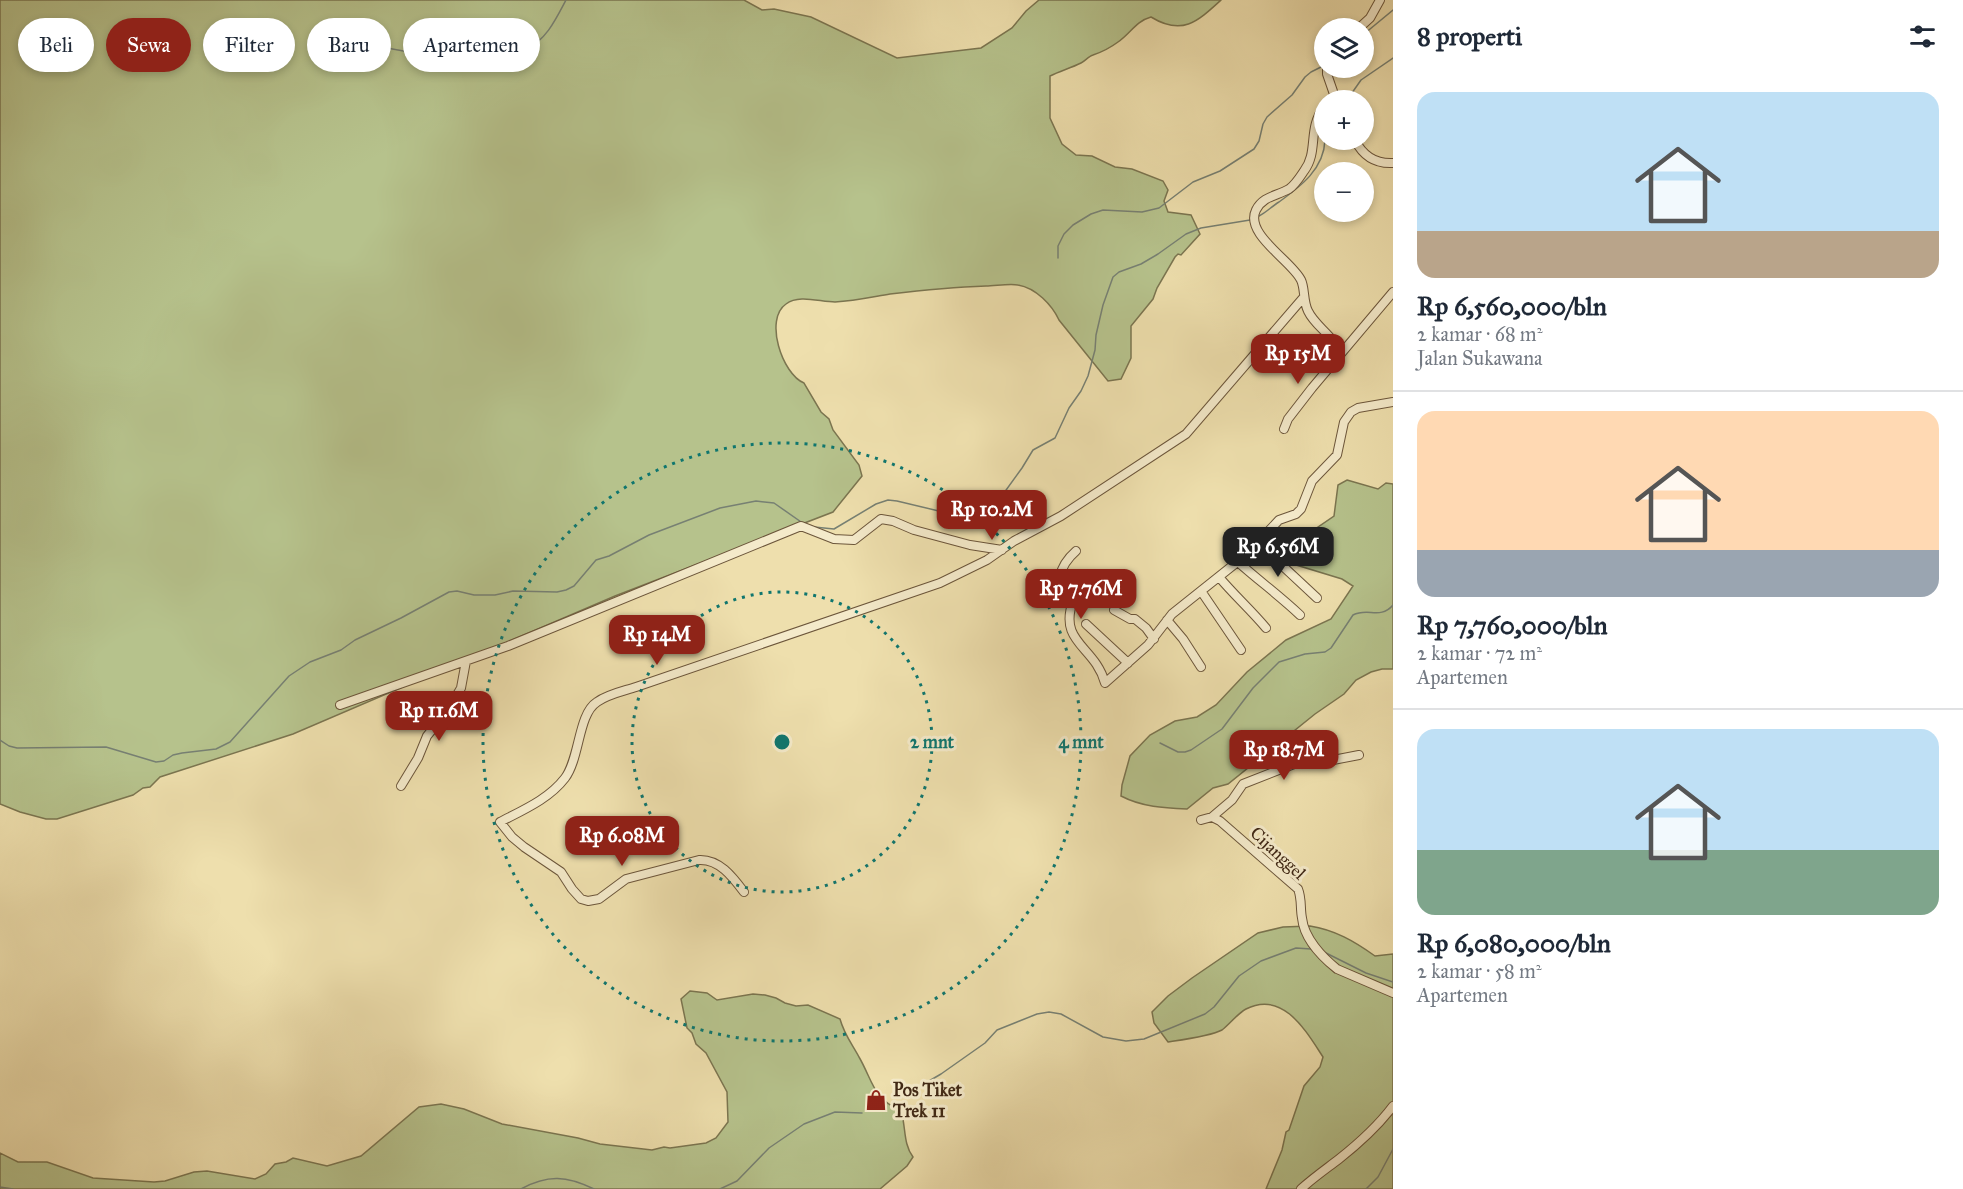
<!DOCTYPE html>
<html lang="id">
<meta charset="utf-8">
<style>
:root{--surface:#fff;--page:#f6f6f7;--text:#1f2937;--muted:#747a83;--line:#e0e1e3;--accent:#8f2418}
body{margin:0;font-family:"IM FELL Great Primer",serif;background:var(--page);color:var(--text);height:100vh;display:flex;flex-direction:column;font-size:22px;white-space:nowrap}
*{box-sizing:border-box;margin:0}
p{font-size:20px;color:var(--muted)}
.icon{flex:none;width:33px;height:33px;fill:none;stroke:currentColor;stroke-width:2;stroke-linecap:round;stroke-linejoin:round}
.map{position:relative;flex:1;overflow:hidden}
.drawer{display:flex;flex-direction:column;background:var(--surface);width:570px}
.drawer>*{flex:none}
.hud{position:absolute;left:18px;top:18px;width:570px;height:54px;display:flex;gap:12px}
.controls{position:absolute;left:1314px;top:18px;display:grid;gap:12px}
.controls a{display:grid;place-items:center;width:60px;height:60px;border-radius:50%;background:var(--surface);box-shadow:0 3px 9px #0003;font-size:30px}
.price{position:absolute;translate:-50% -51px;padding:0 14px;border-radius:12px;background:var(--accent);color:#fff;font-size:20px;line-height:39px;filter:drop-shadow(0 2px 3px #0008)}
.price::after{content:'';position:absolute;left:50%;top:36px;width:18px;height:14px;margin-left:-9px;background:inherit;clip-path:polygon(0 0,100% 0,50% 100%)}
.price.selected{background:#222;color:#fff}
ul{padding:0;list-style:none}
li{display:grid;align-content:center;gap:12px;height:318px;padding:0 24px}
li+li{border-top:2px solid var(--line)}
li span{display:grid;place-items:center;height:186px;border-radius:18px;color:#555}
li>.icon{margin-inline-start:auto}
span .icon{width:108px;height:108px;fill:#fffc;stroke-width:1}
li b{font-size:26px}
h2{display:flex;justify-content:space-between;align-items:center;height:72px;padding:0 24px;font-size:26px}
.tag{padding:0 21px;border-radius:27px;background:var(--surface);box-shadow:0 3px 9px #0003;font-size:21px;line-height:54px}
.tag.selected{background:var(--accent);color:#fff}
main{display:flex;flex:1;min-height:0}
.map>svg:first-child{display:block}
</style>
<main>
<div class="map">
<svg width="1393" height="1189" viewBox="0 0 1393 1189">
<rect width="100%" height="100%" fill="#eedfad"/>
<filter id="stains"><feTurbulence type="fractalNoise" baseFrequency=".00333" numOctaves="4"/><feColorMatrix values="0 0 0 0 .2 0 0 0 0 .09 0 0 0 0 .02 0 0 0 .5 -.17"/></filter>
<radialGradient id="worn" r=".72"><stop offset=".6" stop-color="#630" stop-opacity="0"/><stop offset="1" stop-color="#630" stop-opacity=".3"/></radialGradient>
<!-- green -->
<path fill="#b6c28c" stroke="#7b7550" stroke-width="1.5" d="M0,0H744L762,10L774,9L811,17L897,58L981,48L1012,28L1026,11L1039,0H1221C1197,22 1182,36 1151,17C1136,21 1130,34 1118,42C1110,48 1102,52 1093,55C1089,56 1085,61 1081,63C1071,68 1060,71 1050,76V118L1062,144L1076,155L1092,156L1115,167L1132,169L1163,181L1168,190L1164,201L1168,212L1191,215L1200,234L1181,255L1178,254L1175,257L1157,288L1153,299L1131,326V358L1121,379L1108,381L1059,320C1052,305 1036,288 1018,285C1010,283 995,286 986,286C954,287 923,290 890,294C872,297 854,301 835,302C820,302 799,294 786,304C764,319 782,374 804,383L821,412L829,419L833,430L859,465L862,476L833,512L615,596L293,734L160,777L150,787L143,788L133,795L57,819H46L20,812L0,804Z
M1347,480L1378,489L1386,483L1393,484V669H1382L1371,672L1356,680L1344,694L1315,714L1228,784L1213,788L1187,809C1164,808 1142,807 1121,796L1122,785L1130,756L1150,735L1175,721L1197,717L1216,705L1247,672L1286,640L1331,619L1353,586L1342,579L1293,564L1291,562L1289,541L1292,529H1315L1334,516L1338,485Z
M1310,926C1335,930 1354,941 1375,956L1393,954V1189H1266L1282,1150L1286,1132L1289,1130L1304,1086L1320,1067L1323,1057C1306,1031 1283,990 1246,1009C1237,1014 1230,1024 1222,1030C1211,1036 1181,1040 1168,1042L1154,1023L1152,1012L1168,996L1192,978L1258,933L1283,927Z
M690,991L707,993L717,1000L753,994L765,995L776,998L785,1003L796,1006L808,1005L840,1019C844,1034 852,1044 859,1057C873,1081 872,1098 901,1111C906,1126 903,1144 913,1157L907,1166L880,1189H0V1153L18,1162H47L93,1178L154,1182L165,1181L194,1172L207,1171L255,1179L266,1174L275,1164L286,1162L293,1158L327,1166L361,1156L419,1107L441,1104L464,1109L502,1124L578,1138L600,1144L652,1150L664,1147L670,1148L706,1143L716,1138L728,1122L727,1092L706,1053L696,1044L692,1033L687,1028L681,999Z"/>
<g fill="none" stroke-linecap="round" stroke-linejoin="round">
<!-- stream -->
<path stroke="#778073" stroke-width="1.5" d="M1364,34L1393,10
M333,64L348,59L367,48L376,46L409,52L432,61L479,52L527,48C546,41 557,17 566,0
M1347,100L1361,80L1393,58
M1259,216C1267,212 1272,206 1279,202C1301,186 1324,169 1325,140
M1058,258V246L1064,234L1073,225L1091,214L1103,210L1142,212L1159,208L1193,182L1220,171L1254,149L1259,141L1263,124L1267,117L1292,95L1305,77L1311,72L1323,66
M814,527L834,529L876,504L888,500L897,501L943,512L975,507L988,508L996,504L1022,468L1033,450L1055,438L1069,408L1081,391L1088,376L1095,350L1096,335L1103,305L1113,277L1119,272L1141,264L1158,254L1186,234L1201,228L1250,220
M0,740L9,746L17,748L106,747L156,762L164,761L173,755L182,753L216,749L230,742L289,676L310,662L341,650L355,640L401,618L449,592L457,591L474,595H495L513,591L557,592L566,590L574,586L596,560L609,556L649,535L720,508L756,501L774,503L804,524
M1160,743L1178,752H1185L1191,750L1222,729L1253,688L1279,662L1305,654L1325,652L1331,648L1353,615C1368,607 1380,620 1393,605
M1322,951L1366,973L1393,982
M900,1098L941,1074L985,1043L997,1030L1037,1014L1049,1012L1061,1014L1103,1037L1126,1041L1144,1039L1205,1014L1214,1007L1239,976L1261,961L1296,948L1311,949
M0,1187L13,1189
M521,1189C548,1174 567,1176 594,1189
M720,1189L737,1181L769,1148L804,1124L835,1112L862,1113
M1366,1189L1378,1177L1393,1149"/>
<defs>
<path id="minor" d="M1359,28L1370,18L1380,0
M1327,68V74L1336,100
M1324,107C1307,129 1319,151 1304,171C1300,177 1295,185 1289,189C1277,196 1263,196 1256,210C1244,234 1292,261 1301,280C1305,288 1303,301 1308,311C1316,328 1336,336 1339,355
M1355,140C1363,156 1375,164 1393,163
M1284,429L1288,419L1312,388L1393,292
M1258,543L1317,598
M1076,551C1061,564 1049,590 1073,601C1058,643 1095,646 1105,683L1148,645L1172,614L1246,555L1279,520L1296,514L1301,509L1312,481L1337,455L1344,422L1351,412L1358,408L1393,402
M1238,562C1258,580 1280,596 1300,615
M1219,577C1234,595 1251,610 1266,628
M1201,591L1241,650
M1114,610L1130,619H1135L1146,628L1154,639
M1167,620L1183,639L1201,667
M1086,624L1128,663
M340,705L508,646L801,526L834,539L854,540L881,519L893,521L914,530L970,545L1002,550
M401,786L418,758L427,736L448,710L461,688L466,661
M1212,817L1232,800L1243,784L1294,764L1323,762L1359,755
M1201,820L1212,817L1220,821L1298,889C1302,899 1300,908 1302,918C1304,938 1322,957 1337,969L1393,993
M744,892C732,876 719,859 699,860L626,879L599,899L588,901L581,899L572,889L561,872L524,847L512,837L500,822C523,810 549,799 565,778C580,758 578,714 597,702C608,694 624,691 636,687L940,583L987,560L1014,541L1061,516L1186,434L1303,298
M1301,1189C1313,1178 1326,1169 1339,1159C1358,1144 1378,1126 1393,1106"/>
</defs>
<!-- minor casing -->
<use href="#minor" stroke="#6c563b" stroke-width="10"/>
<!-- minor -->
<use href="#minor" stroke="#f4eaca" stroke-width="8"/>
</g>
<!-- distance rings -->
<g fill="none" stroke="#0f766e" stroke-width="3" stroke-dasharray="3 6">
<circle cx="782" cy="742" r="150"/>
<circle cx="782" cy="742" r="299"/>
</g>
<!-- icons -->
<defs>
<symbol id="shop-bare" viewBox="-9 -9 18 18"><path d="M-5-2.5h2.3a2.7 3.5 0 0 1 5.4 0H5L5.5 6h-11ZM-1.5-2.5h3a1.5 2.3 0 0 0-3 0Z" fill="#8f2418" stroke="#f4eaca" stroke-width="2.5" paint-order="stroke"/></symbol>
</defs>
<g fill-rule="evenodd">
<use href="#shop-bare" x="861" y="1085" width="30" height="30"/>
</g>
<g text-anchor="middle" dominant-baseline="central" stroke-width="6" stroke-linejoin="round" paint-order="stroke">
<!-- street labels -->
<g font-size="18" fill="#402815" stroke="#f4eaca">
<text transform="translate(1278 853) rotate(43)">Cijanggel</text>
</g>
<!-- poi labels -->
<g font-size="18" font-weight="bold" fill="#402815" stroke="#f4eaca" text-anchor="start">
<text x="893" y="1090">Pos Tiket<tspan x="893" dy="21">Trek 11</tspan></text>
</g>
</g>
<circle cx="782" cy="742" r="9" fill="#0f766e" stroke="#f4eaca" stroke-width="3"/>
<g font-size="18" text-anchor="middle" font-weight="bold" fill="#0f766e" stroke="#f4eaca" stroke-width="6" stroke-linejoin="round" paint-order="stroke">
<text x="932" y="748">2 mnt</text>
<text x="1081" y="748">4 mnt</text>
</g>
<rect width="100%" height="100%" filter="url(#stains)"/>
<rect width="100%" height="100%" fill="url(#worn)"/>
</svg>
<div class="controls">
<a><svg class="icon" aria-label="layers" viewBox="0 0 24 24"><path d="M12 4l9 5-9 5-9-5zM3 14l9 5 9-5"/></svg></a>
<a>+</a>
<a>−</a>
</div>
<b class="price" style="left:1298px;top:385px">Rp 15M</b>
<b class="price" style="left:992px;top:541px">Rp 10.2M</b>
<b class="price selected" style="left:1278px;top:578px">Rp 6.56M</b>
<b class="price" style="left:1081px;top:620px">Rp 7.76M</b>
<b class="price" style="left:657px;top:666px">Rp 14M</b>
<b class="price" style="left:439px;top:742px">Rp 11.6M</b>
<b class="price" style="left:1284px;top:781px">Rp 18.7M</b>
<b class="price" style="left:622px;top:867px">Rp 6.08M</b>
<div class="hud">
<a class="tag">Beli</a>
<a class="tag selected">Sewa</a>
<a class="tag">Filter</a>
<a class="tag">Baru</a>
<a class="tag">Apartemen</a>
</div>
</div>
<section class="drawer">
<h2>8 properti<svg class="icon" aria-label="filters" viewBox="0 0 24 24"><path d="M4 7h16M4 17h16"/><circle cx="9" cy="7" r="2"/><circle cx="15" cy="17" r="2"/></svg></h2>
<ul>
<li><span style="background:linear-gradient(#bfe0f5 75%,#b9a48a 0)"><svg class="icon" aria-label="home" viewBox="0 0 24 24"><path d="M3 11l9-7 9 7M6 9v11h12V9"/></svg></span><div><b>Rp 6,560,000/bln</b><p>2 kamar · 68 m²</p><p>Jalan Sukawana</p></div></li>
<li><span style="background:linear-gradient(#ffd9b3 75%,#9aa5b1 0)"><svg class="icon" aria-label="home" viewBox="0 0 24 24"><path d="M3 11l9-7 9 7M6 9v11h12V9"/></svg></span><div><b>Rp 7,760,000/bln</b><p>2 kamar · 72 m²</p><p>Apartemen</p></div></li>
<li><span style="background:linear-gradient(#bfe0f5 65%,#7fa58c 0)"><svg class="icon" aria-label="home" viewBox="0 0 24 24"><path d="M3 11l9-7 9 7M6 9v11h12V9"/></svg></span><div><b>Rp 6,080,000/bln</b><p>2 kamar · 58 m²</p><p>Apartemen</p></div></li>
</ul>
</section>
</main>
